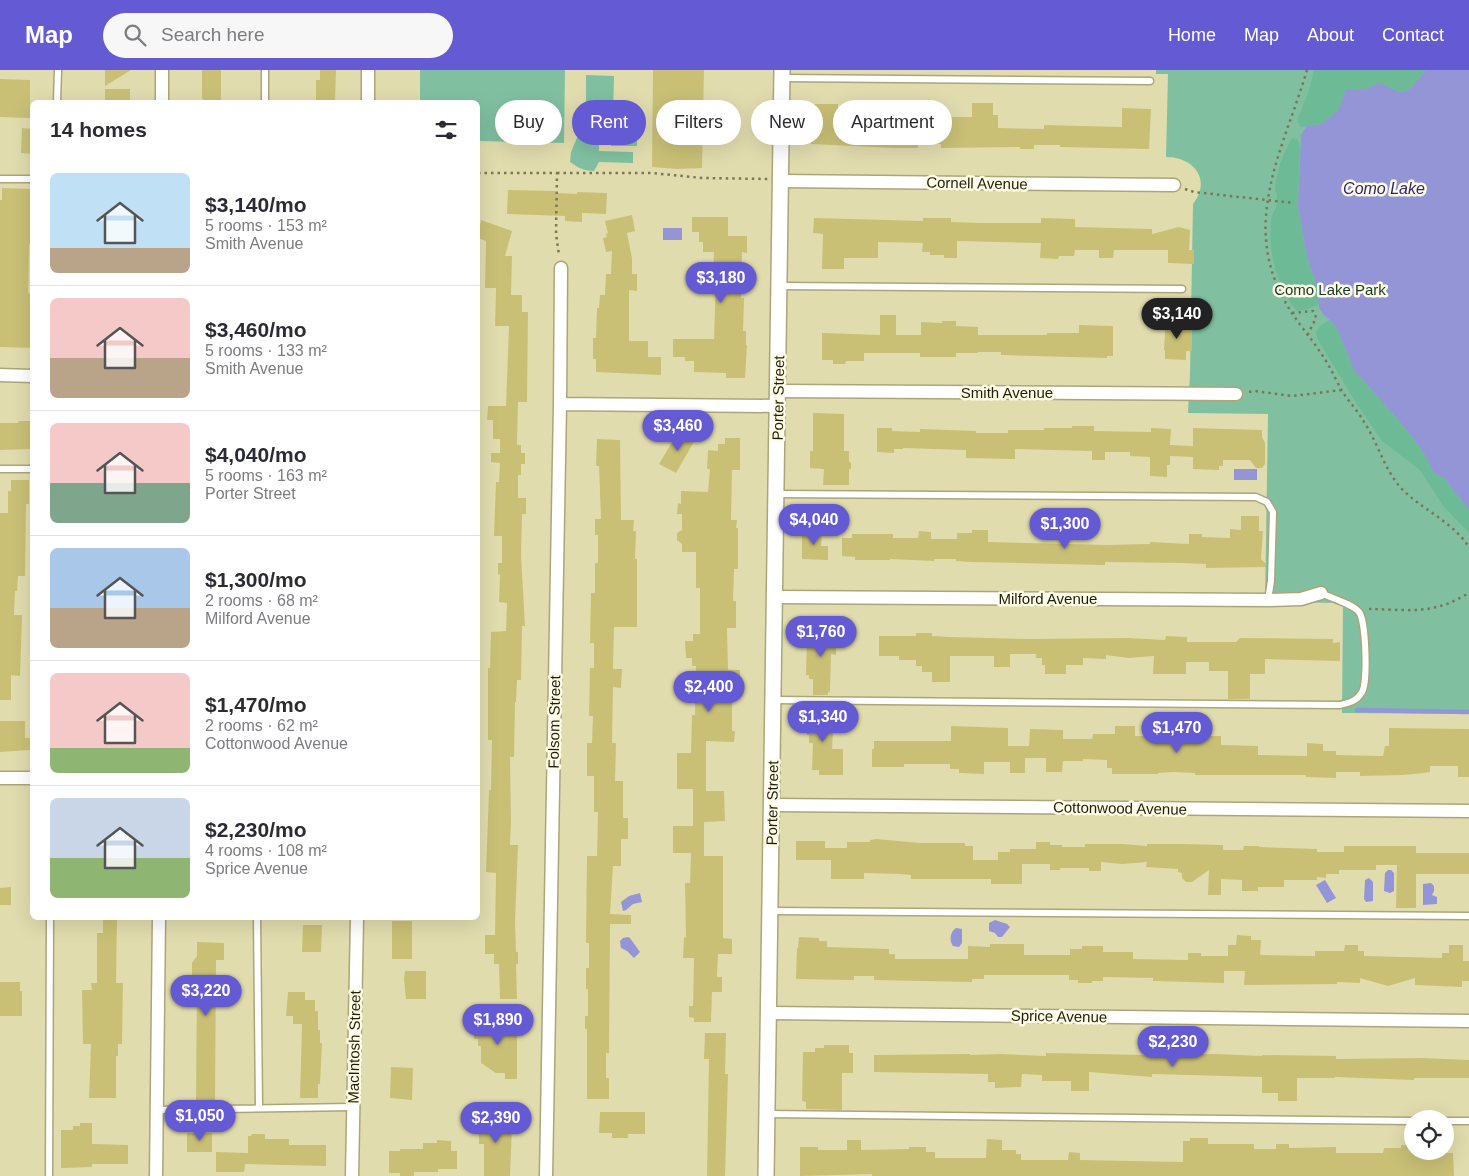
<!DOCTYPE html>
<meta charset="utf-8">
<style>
:root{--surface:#fff;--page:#f7f7f7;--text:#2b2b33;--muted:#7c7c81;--line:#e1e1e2;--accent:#645ad3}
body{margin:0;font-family:Helvetica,sans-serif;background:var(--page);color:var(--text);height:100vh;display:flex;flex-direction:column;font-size:19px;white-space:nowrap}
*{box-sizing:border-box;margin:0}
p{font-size:16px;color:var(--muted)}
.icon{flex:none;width:28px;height:28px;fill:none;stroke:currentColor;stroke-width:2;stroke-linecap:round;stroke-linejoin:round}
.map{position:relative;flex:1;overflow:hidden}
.side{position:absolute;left:30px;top:30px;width:450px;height:820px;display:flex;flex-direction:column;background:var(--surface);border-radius:8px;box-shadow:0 5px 20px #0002}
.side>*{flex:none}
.top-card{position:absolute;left:495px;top:30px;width:475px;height:45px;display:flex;gap:10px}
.buttons{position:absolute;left:1404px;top:1040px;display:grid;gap:10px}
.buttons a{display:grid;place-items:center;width:50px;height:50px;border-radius:50%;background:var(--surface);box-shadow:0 5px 20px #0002;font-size:25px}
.price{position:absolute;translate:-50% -42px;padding:0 11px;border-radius:18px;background:var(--accent);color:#fff;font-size:16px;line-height:32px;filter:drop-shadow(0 1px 2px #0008)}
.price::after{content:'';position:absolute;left:50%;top:30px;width:15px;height:11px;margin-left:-8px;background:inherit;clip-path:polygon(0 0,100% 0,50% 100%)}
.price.current{background:#222;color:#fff}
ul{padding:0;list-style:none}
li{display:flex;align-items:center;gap:15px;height:125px;padding:0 20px}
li+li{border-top:1px solid var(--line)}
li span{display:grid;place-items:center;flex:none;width:140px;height:100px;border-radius:8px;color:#555}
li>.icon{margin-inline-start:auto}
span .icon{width:60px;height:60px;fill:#fffc;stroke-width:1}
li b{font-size:21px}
h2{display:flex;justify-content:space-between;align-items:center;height:60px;padding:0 20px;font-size:21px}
.tag{padding:0 18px;border-radius:22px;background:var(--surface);box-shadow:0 5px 20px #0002;font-size:18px;line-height:45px}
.tag.current{background:var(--accent);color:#fff}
header{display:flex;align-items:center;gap:30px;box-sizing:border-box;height:70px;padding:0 25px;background:var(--accent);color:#fff}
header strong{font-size:24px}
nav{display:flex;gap:28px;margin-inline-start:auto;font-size:18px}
.search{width:350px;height:45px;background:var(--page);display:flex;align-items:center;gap:12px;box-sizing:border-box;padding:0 18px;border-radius:28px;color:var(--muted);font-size:19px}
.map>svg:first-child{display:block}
</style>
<header>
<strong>Map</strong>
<div class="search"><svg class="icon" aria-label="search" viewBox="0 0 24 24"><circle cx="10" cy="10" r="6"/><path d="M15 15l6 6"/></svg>Search here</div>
<nav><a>Home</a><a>Map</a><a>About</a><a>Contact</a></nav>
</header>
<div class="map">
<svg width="1469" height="1106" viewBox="0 0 1469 1106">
<rect width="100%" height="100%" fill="#e1dcae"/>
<!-- green -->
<path fill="#80c0a1" d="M420,0H565L564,73L478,71V32H420Z
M1156,0H1469V644L1342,643L1343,533L1265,532L1268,344L1188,343L1190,303L1193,134C1212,110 1194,87 1166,87L1168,4H1156Z
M586,5L614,6L613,42H591L586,32Z
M584,46L637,47V76H611V61H584Z
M579,63L599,67V81L633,82V93L599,92L594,101C585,101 578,98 570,92L571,82Z"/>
<!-- forest -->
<path fill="#6cbb96" d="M1314,0H1426L1409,20L1399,22L1379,13L1364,20L1346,19L1340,40L1322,54L1301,57L1297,51L1309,20Z
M1292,68L1297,69L1300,76L1298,135L1306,183L1318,220L1319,234L1308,239L1297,241C1277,220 1268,180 1271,151C1271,146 1274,142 1276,137C1277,133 1277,128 1277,125L1275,121C1276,102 1282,85 1292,68Z
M1329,250L1336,256L1354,300L1401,353L1424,383L1434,403L1444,408L1469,440V463L1443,436L1420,400L1382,371L1356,333L1318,270L1316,263L1319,257Z"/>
<!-- water -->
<path fill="#9395d7" d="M1426,0H1469V440L1444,408L1434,403L1424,383L1401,353L1354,300L1336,256L1323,244L1319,238L1318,220L1306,183L1298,135L1301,65L1307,56L1322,54L1339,40L1346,19L1364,20L1379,13L1399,22L1409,20Z
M663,158H682V170H663Z
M1234,399H1257V410H1234Z
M1388,800H1391L1394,803V821L1390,823L1384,821L1385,803Z
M1369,808L1373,812V831L1366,832L1364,829L1365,810Z
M1325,810L1336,828L1327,833L1316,815Z
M1431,813L1434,816V821L1432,825L1437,827V834L1423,835V814Z
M640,823L642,832L633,834L626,840L623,841L621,832L629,826Z
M995,850L1007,854L1010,857L1002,867H998L995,863L989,861V853Z
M956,858L962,859V873L959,877L953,876C949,870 950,862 956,858Z
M628,867L630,868L640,882L634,888L627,881L621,878L620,871L623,868Z"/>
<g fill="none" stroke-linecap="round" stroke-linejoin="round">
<!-- stream -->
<path stroke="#9395d7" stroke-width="4.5" d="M1357,640L1469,642"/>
</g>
<!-- building -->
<path fill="#c9c076" d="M105,0H131L105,16Z
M202,0H221V32H203V29H202Z
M320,0H336L335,32H316V10H320Z
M653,0H704L702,98L677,99L652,97Z
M0,9L30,10V48L0,47Z
M105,19H130V32H105Z
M972,33H993V45H998V58L1044,59V55L1122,57V38L1151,39L1149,79L1060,77V75H1034V79H1020V77L941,78V74L918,73V78H894L811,74V41H813V34H838V40L879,41V55L902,56V54H926V49H933V47H972Z
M22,58L32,59V84L21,83Z
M2,118L32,119V174H29L28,223L32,224V278L0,277V130H2Z
M508,120L555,121V123L577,124V122L607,123L606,144L582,143V152L565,151V146L507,144Z
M632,145L635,161L627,163L632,188V204H637V221L629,220V271H648V287H661V305L596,302V289H593V268H596L597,238H599L600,225H605L606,204H611L612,181L606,182L603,168L607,167L606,164L608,163L605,151Z
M692,147H728V166H747V183L742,182L741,228H744L743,261H746V275H747L745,308H726V303L694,302V291H685V287H673V269H714L716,207H713L714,182H703V172H699V162H692Z
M814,148L923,151V148H951V152L980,153H1041V148L1075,149V157L1152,159V164L1179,157L1190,160L1189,180H1194V194L1168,193V180H1114L1113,188H1099V180H1075L1074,186H1059L1058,189L1040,188L1041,173L957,171V188H944V185H930V182H922L923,173L878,172V188H844V199H822L823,164L813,163Z
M481,150L512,161L505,186H512L511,225H522V242H528L527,332H518L517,375H521V383H525V394H521V405H518V428H526V444H522L521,486L525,556H522L521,610H517L516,632H515L514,687H510L511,751L510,775H518L515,852L516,882H518V894H516L517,929H500L499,894H494V884H485V865H495L496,803L486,802L489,720H491L492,670H488V598H490L491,562L506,561L507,533L499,532L500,505L498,504V493H502V466H494L496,412H499L500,393L491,392V383H500V369H493V350H487L488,336H506L509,256H495L496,218H485L486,171L478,168Z
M880,245H896V265H921V252L942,253V251H956V256L978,257V265H1047V263H1079V255L1113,256V286H1107V288L1001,285V282H978V283H956V287H920V283H864V291H846L845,294H833V290H822V263L880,265Z
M1166,249L1186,250V258H1192V281H1186V290L1165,289V280H1164Z
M813,343L844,344V381H849V391L851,393V398L849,400V415H823L824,399L810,398V381H813Z
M19,351H32V379L0,380V353H18Z
M1072,356H1094V361L1151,362V358L1171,359L1170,375L1193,376V358L1262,360V367L1265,373V394L1262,398H1256L1250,390H1223V396H1219V400L1193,399V387L1170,386V395H1167V407L1150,406V387L1130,386V382H1105V390H1092V381L1015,379V389L966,388V380L903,378V379H894V383L877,382V358H892V361L920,362V359L976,361V363H1008V360H1044V358H1072Z
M683,361L696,368L676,403L659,394L674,369L678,371Z
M725,368H740V400H732L731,450H737L736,458H738V499H734L733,531H736V558H727L728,600H740V616L736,615V626H733L732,634V661H735L734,672L706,671V721H724L725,751L704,752V786H723V868L732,869V884H718L717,907H722V922H712L711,952H694V948L689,947V936H693L694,888H683L684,867L686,868L685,813H690L691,783H673V756H693V719H677V683H691L692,645H695L696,596H692V588H686L685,571H693V564H700V518H696V482H682V474L677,470V463L682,460V444H677L678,433L681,434V421L708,422L710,399H707L708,380L718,381V374H725Z
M597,369L620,370L621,450H634L633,461H636L635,489H637V557H614L613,599H622L621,618L613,617L612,673H616L615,711H623V748H628V769H621V796H613L610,844L631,845V854H610L609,983H606V1008H609V1029H587V959H585V946H588V919H586V898H589V873H586L587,786H597L598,742H594V706H587V673H592L593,646H589L590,598H594V573H590L591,523H595V493H598V465H595V449H601L599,396H596Z
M11,410H29V434H26L25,506H18L17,521H15L14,545H22L20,606L11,605V630H0V443H8V421H11Z
M1241,446H1259V461H1263L1261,489L1266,494V497L1206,498V494L1182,493L1105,492V495L971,492L956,491V489H934V491L890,489V490H855V487L842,486V468H852V464H893V468H918L919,461L931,462V469H957V463H972V460H988V472L1107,475L1150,474V472L1189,474V464H1202V467L1230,468V459L1241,460Z
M802,461L822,462L821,476H828V490L802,489Z
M810,557L836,558V585L831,584L830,622H828V625H813V609H809V605H806L807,568H810Z
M916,563H932V566L950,567L1029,569L1128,568L1165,570L1166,566L1187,567V572H1236L1240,568L1333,569V573L1340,572V591L1265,589V604H1250V629H1228V601H1209V592H1186V604H1153L1154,586L1128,588L1106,585V589L1083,588V595H1066V604H1045V595H1042V588H1036V584H1010V597H994V586H950V612H932V602H922V596H916V590H899V586H879V566H916Z
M812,635H828V662H833L832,679H843V705H819V700H812L813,673H809V665H807V660H805L806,641H812Z
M0,651H25V668H30V680L0,682Z
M951,656L1008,658V676H1029L1030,659L1063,660V669H1092L1093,664H1115V656H1135V666H1153V669L1199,670V666H1221V675L1258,676V685L1307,686V673L1323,674V681H1336V685L1383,686L1385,676H1389V658L1469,659V707H1458V696H1430V702L1424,703L1403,705L1360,706V702H1336V708L1306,707V705H1195V703L1173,702L1158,703V704H1112V698H1107V690L1083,689V691H1063L1062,702H1046V688H1025V703H1010V692H984V704L959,703V699H950V694H904V697H872V679H874V671H951Z
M876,769L920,773H965V776H973V790H998V782H1010V779H1036V772H1050V775H1062V777H1085V774H1123L1147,776V774H1183L1223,775V780H1243L1244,776H1259V777L1317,779V782H1344V776H1416V783H1469V804H1416V838H1396L1397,795H1376V800H1339V804H1326V808L1317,807V810H1284V817H1258V821H1242V810L1221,809V825H1208L1209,800L1192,812H1186L1182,808V803L1178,802V799L1146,797L1147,792L1122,794L1101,792V801H1089V798H1060V800H1050V794H1022V814H991V809H911V805L900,804L864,803V809H831V790H796V771H825V778H847V772H870V770Z
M11,817V835H0V818Z
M103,848H117L116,913H123L122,974H118V986H116V1028H89L91,974H83L82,920H92L91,913H97V863H103Z
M392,851H412V889H392Z
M303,855H322L321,882H302Z
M1237,865L1251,866V870H1261L1260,885L1315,886V881H1344L1345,875H1358V881H1364V886L1442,888V883H1449V875H1463V891H1469V911H1462V917L1415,915V908L1388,916L1360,908V913L1337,912V914L1244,915L1245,901H1224V913L1153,911V908L1103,907V911H1092V913H1078V910H1069V905H984V909H972V912L874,910V906H854V910H851L796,909L797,878H798L799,867L819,868V871H827V877L889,879V884H895V889H968V876L990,877V874H1024V885H1070V879H1082V876H1103V882H1133V889L1188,890V883H1201V886H1228V875H1236Z
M197,872L224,873V890H216L215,1031H196L197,912H192V893L197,886Z
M405,901H426V929H406L404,909Z
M0,912H20V921H22V946H0Z
M288,922H305V930H315V941H318V960H320V973H322L320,1014H318V1028H300L302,954H293V946H286Z
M474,951H512V956L517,957V1009H505V1003H496L481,993V976H478V969H474Z
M705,963H726L725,1004H728L725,1106H707L709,989H704Z
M824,975H849V983H853V1003H842V1040L806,1039V1032L802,1031L803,982H815V978H824Z
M1046,983L1146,985L1216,984L1262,986V985L1336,986V989L1422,988L1469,990V1008H1414V1010L1335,1007V1008H1297V1031H1278V1023H1262V1007L1152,1004V1007L1089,1002V1021H1071V1011H1042V1005L1022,1004L1021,1017L995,1018V1012H988V1004L874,1002V985L970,984V985L1002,984L1046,986Z
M391,997L413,998L412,1030L390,1028Z
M600,1042H645V1064H628V1068H612V1063H599Z
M479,1043H507V1057H512L510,1106H484V1074H479Z
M80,1053H92V1074L128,1075V1094H92V1097L61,1098V1060H73V1056H80Z
M187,1063H212V1082H187Z
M252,1064H265V1069H289V1075H326V1096L245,1094L244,1102H216V1082L248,1083V1066H251Z
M1190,1068H1208V1074H1254V1079H1276V1074H1289V1078L1336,1077V1083H1383L1384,1078H1401V1075H1412V1081H1443V1083H1453L1454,1106H872V1104L800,1106V1077H818V1080H847V1070H861V1080L909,1079V1077H926V1082H935V1088H986L987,1069L1002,1070V1080H1016V1084H1021V1090H1068L1069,1082L1080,1083V1090L1183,1092V1071H1190Z
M437,1070L451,1071V1081H457V1099H438V1102H414V1106H400V1103H389V1081H400V1079H423V1073H437Z"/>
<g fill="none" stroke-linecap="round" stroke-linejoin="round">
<defs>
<path id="service" d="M782,8L1150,11
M57,32L58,0
M265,32V0
M0,109H32
M779,216L1182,219
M0,399H32
M777,424L1256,427L1267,432L1273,442L1271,511L1268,530
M774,630L1340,635C1349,633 1357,631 1362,622C1368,613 1366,550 1359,542C1353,534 1331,528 1321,523
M770,841L1469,846
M257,848L259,1037
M156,1040L353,1037
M767,1044L1412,1051
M1445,1051H1469
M49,1106L50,848"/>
<path id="minor" d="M162,32V0
M368,32V0
M781,111L1174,115
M0,305L32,306
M778,321L1236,324
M560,334L777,336
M775,527L1268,530L1301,529L1321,523
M0,708H32
M772,735L1469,741
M769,943L1469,951
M156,1106L159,848
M352,1106L357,848
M546,1106L560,334L561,198"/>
<path id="tertiary" d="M766,1106L782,0"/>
</defs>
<!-- service casing -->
<use href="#service" stroke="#aba679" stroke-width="9"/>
<!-- minor casing -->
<use href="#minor" stroke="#aba679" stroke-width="15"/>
<!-- tertiary casing -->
<use href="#tertiary" stroke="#aba679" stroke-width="18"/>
<!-- path -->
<path stroke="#7a7758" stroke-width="2.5" stroke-dasharray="2.5 4" stroke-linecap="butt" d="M1307,0C1285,75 1242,148 1282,226C1295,252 1316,272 1330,298C1334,305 1338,314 1342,321C1349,332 1358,341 1364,352C1378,373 1384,399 1401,418C1422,440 1452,451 1469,477
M478,103H557L556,164L559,185
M557,103H652L702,108L768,109
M1185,119L1194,122L1294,133
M1292,243L1313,241L1315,243L1316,248L1308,264
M1249,322L1255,321L1292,326L1342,320
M1369,539C1392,539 1418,543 1440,536C1450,534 1460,528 1469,523"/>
<!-- service -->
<use href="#service" stroke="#fff" stroke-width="6"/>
<!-- minor -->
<use href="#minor" stroke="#fff" stroke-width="12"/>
<!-- tertiary -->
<use href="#tertiary" stroke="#fff" stroke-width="15"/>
</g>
<g text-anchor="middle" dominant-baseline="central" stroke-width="5" stroke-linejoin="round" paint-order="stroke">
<!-- street labels -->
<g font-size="15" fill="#1f1d0b" stroke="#fefce5">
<text transform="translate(977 113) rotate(1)">Cornell Avenue</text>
<text x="1007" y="322">Smith Avenue</text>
<text transform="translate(778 328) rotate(-89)">Porter Street</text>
<text x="1048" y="528">Milford Avenue</text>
<text transform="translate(554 652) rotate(-89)">Folsom Street</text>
<text transform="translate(772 733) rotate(-89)">Porter Street</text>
<text transform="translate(1120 738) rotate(1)">Cottonwood Avenue</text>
<text transform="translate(1059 946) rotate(1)">Sprice Avenue</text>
<text transform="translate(354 977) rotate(-89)">MacIntosh Street</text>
</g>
<!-- park labels -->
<g font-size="15" fill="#163929" stroke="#fefce5">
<text x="1330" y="219">Como Lake Park</text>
</g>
<!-- water labels -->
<g font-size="16" font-style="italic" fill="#2f2773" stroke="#fefce5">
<text x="1384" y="118">Como Lake</text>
</g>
</g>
</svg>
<div class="buttons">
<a><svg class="icon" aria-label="locate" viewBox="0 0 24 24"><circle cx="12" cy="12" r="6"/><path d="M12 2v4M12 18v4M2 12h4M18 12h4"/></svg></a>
</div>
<b class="price" style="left:721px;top:234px">$3,180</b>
<b class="price current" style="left:1177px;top:270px">$3,140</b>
<b class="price" style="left:678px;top:382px">$3,460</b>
<b class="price" style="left:814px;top:476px">$4,040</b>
<b class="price" style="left:1065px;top:480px">$1,300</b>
<b class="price" style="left:821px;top:588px">$1,760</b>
<b class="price" style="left:709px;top:643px">$2,400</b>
<b class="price" style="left:823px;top:673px">$1,340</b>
<b class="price" style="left:1177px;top:684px">$1,470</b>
<b class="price" style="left:206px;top:947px">$3,220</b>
<b class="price" style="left:498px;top:976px">$1,890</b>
<b class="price" style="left:1173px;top:998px">$2,230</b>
<b class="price" style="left:200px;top:1072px">$1,050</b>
<b class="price" style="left:496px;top:1074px">$2,390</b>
<div class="top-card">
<a class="tag">Buy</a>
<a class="tag current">Rent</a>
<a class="tag">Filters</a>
<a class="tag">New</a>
<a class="tag">Apartment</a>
</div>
<section class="side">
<h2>14 homes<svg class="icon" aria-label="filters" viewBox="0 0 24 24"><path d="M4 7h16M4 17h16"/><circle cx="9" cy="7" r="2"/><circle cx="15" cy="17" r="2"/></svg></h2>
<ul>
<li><span style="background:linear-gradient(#bfe0f5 75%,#b9a48a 0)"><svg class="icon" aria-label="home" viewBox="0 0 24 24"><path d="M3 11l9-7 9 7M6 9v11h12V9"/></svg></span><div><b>$3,140/mo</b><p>5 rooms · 153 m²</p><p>Smith Avenue</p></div></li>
<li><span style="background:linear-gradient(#f6c9c9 60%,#b9a48a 0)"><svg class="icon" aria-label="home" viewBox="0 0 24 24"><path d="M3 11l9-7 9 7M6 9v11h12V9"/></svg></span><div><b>$3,460/mo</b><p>5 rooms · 133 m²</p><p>Smith Avenue</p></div></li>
<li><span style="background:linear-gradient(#f6c9c9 60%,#7fa58c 0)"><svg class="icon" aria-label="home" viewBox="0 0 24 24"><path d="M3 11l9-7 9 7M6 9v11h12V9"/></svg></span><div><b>$4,040/mo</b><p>5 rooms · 163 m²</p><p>Porter Street</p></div></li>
<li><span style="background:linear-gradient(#a9c7e8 60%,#b9a48a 0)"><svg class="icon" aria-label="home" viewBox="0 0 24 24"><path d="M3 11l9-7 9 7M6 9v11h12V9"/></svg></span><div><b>$1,300/mo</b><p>2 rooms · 68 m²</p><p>Milford Avenue</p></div></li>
<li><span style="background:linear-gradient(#f6c9c9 75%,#8fb573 0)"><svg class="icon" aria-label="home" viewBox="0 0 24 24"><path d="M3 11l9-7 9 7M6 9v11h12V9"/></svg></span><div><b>$1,470/mo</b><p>2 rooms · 62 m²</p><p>Cottonwood Avenue</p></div></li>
<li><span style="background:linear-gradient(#c9d6e8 60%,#8fb573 0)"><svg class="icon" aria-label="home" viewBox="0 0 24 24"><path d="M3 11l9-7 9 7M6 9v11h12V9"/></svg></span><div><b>$2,230/mo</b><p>4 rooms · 108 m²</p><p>Sprice Avenue</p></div></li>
</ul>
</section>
</div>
